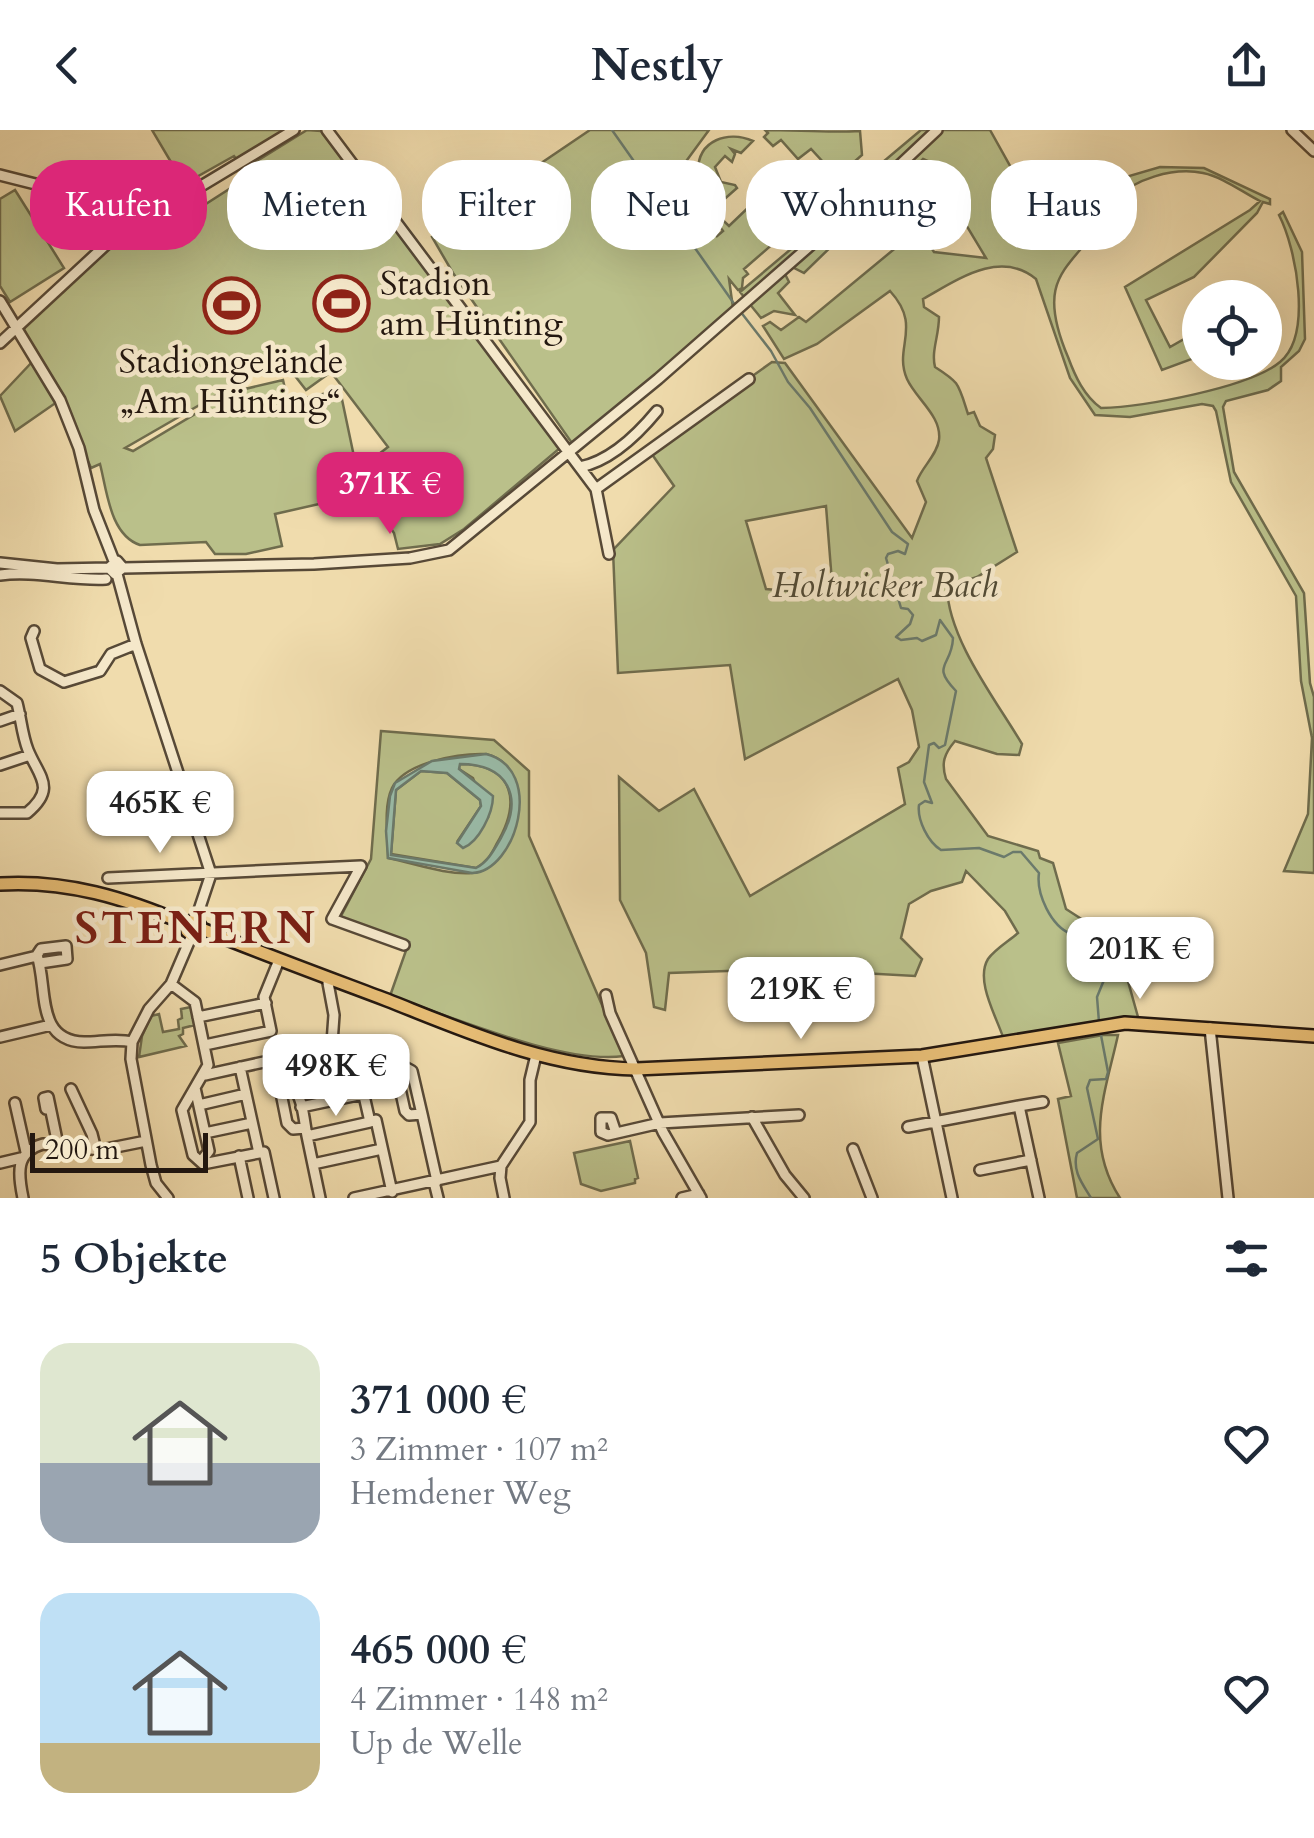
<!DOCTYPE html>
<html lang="de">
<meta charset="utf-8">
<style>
:root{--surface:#fff;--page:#f2f2f3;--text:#1f2937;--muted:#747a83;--accent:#db2777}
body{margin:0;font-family:Cardo,serif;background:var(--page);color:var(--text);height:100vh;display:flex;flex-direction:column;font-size:38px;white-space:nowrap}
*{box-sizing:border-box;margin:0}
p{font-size:32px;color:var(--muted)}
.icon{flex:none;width:55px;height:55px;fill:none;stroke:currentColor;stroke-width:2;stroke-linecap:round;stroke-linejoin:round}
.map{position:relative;height:1068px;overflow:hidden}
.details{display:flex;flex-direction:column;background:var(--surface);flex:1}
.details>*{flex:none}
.guide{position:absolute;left:30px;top:30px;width:1255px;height:90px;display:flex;gap:20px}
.tools{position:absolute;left:1182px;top:150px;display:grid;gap:20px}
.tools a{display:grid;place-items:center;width:100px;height:100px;border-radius:50%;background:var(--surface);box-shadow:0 10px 40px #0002;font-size:50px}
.scale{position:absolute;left:30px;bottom:25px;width:178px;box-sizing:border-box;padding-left:10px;border:5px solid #241810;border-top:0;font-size:28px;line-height:35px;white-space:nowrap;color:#241810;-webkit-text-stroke:8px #f5e8ca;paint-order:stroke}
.price{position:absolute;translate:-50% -85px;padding:0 22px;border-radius:20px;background:#fff;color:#222;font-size:32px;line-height:65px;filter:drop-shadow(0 2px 5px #0008)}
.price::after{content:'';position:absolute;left:50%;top:60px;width:30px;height:22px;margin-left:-15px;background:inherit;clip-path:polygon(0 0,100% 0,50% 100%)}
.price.on{background:var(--accent);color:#fff}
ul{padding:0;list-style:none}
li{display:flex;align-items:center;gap:30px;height:250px;padding:0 40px}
li span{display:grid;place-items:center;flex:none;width:280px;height:200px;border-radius:30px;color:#555}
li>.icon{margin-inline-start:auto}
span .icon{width:120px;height:120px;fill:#fffc;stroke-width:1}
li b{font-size:42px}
h2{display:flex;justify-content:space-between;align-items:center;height:120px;padding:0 40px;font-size:42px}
.tag{padding:0 35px;border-radius:40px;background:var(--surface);box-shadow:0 10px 40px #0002;font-size:35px;line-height:90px}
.tag.on{background:var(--accent);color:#fff}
header{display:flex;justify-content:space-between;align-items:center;height:130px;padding:0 40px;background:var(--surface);font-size:45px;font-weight:700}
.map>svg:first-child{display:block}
</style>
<header><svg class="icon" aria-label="back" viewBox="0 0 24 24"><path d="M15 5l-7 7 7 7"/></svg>Nestly<svg class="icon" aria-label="share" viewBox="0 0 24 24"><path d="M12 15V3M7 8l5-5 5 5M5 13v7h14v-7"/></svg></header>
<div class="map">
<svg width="1314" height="1068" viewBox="0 0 1314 1068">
<rect width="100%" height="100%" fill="#f0dcad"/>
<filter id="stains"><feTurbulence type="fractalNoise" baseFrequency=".002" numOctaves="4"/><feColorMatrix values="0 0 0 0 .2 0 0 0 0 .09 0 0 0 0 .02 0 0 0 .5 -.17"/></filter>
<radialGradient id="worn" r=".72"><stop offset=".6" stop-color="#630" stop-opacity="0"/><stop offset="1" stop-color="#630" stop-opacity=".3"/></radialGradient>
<!-- green -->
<path fill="#bac08a" stroke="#6f6c4d" stroke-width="2.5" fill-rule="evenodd" d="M152,0H290L239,32L234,26L184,54Z
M307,0L321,1L560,318L464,399L440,414L398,419L394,403L353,344L388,317L331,242L306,260L281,228L125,318L133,321L232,262L283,250L288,272L340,260L356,336L335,341L341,369L275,384L282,416L246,424H215L206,412L140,415C110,405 107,361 100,334L91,338L56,257L24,203L25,196L105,120L140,97L149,99L193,71L198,79L251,45L247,37Z
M590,0H709L668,56L680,64L672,55L682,46L695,58L686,69L702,82L717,106L723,101C710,84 697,64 698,41C698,10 728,0 753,11L741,23L731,19L735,24L732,32L725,26L715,37L721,52L735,55L737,58L712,80L729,96L754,72L760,78L752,85L767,100L776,92L769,84L784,71L783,105L744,139L748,144L743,148L742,158L738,160L729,149L733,178L574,316L453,143L432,107Z
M765,0C798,0 827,3 860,1L862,25L837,47L811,19L798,29L781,10L773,16L764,7L768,3Z
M921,0H990L1033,77L1018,86L1031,108L1038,105L1046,117L1084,100L1105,74L1110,63L1129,46L1160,37L1204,38L1270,69V74L1263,72L1257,83L1194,147L1146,170L1170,217L1200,200V226L1162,240L1125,157L1250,80L1260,71C1242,62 1223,47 1203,43C1173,37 1134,49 1114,70C1081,140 1029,135 1068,227C1075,246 1084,266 1101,278C1142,277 1249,258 1280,232C1313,205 1296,118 1279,85L1283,82L1302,122L1305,209L1299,221L1281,237V251L1268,260L1226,271L1223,277L1234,342L1304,463L1310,553L1314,567V743L1284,741L1308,684L1312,608L1301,551L1296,466L1231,352L1216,281L1213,276L1202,274L1130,287L1095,285L1070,248L1036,149C1000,119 957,150 923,169L924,177L939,187C939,206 931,221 935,237C960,253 958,253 968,284L974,282L980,296L995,305L993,319L986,328L1017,422L977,447L947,457C948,509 996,570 1022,614L1019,625L997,624L955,611C944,624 941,633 946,649L988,706L1038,721L1040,728L1053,733L1066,779L1117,812L1138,887L1003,907C996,886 975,850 988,829C995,819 1009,811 1018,803L1005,781L966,741L962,752L931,761L909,774L901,808L922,829L915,846L788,839L669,843L665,880L654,877L646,823L620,770L619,647L659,681L694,659L750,766L905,674L898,638L909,632L919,617L912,580L898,549L745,629L730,535L618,543L613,420L674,356L649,320L772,232L785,233L912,408L926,372L917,351C922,337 937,325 939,310C942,286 916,269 907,249C893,217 923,197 890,161L817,214L784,229L763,196L770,192L781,200L799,187L806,192L910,106L880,69L804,143L792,137L784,142L789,152L778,163L795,185L774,181L761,188L740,162L810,103L821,84ZM923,29L932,33L930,35L986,128L934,122L894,58ZM826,376L833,465L766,459L746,391Z
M15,60L64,138L10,172L0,156V69Z
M33,231L57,272L15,301L0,266Z
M381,601L494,610L529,641V706L624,926C563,935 451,886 390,866L409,812L340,788L371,729ZM486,624C541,637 519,738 472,743C445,745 414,733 388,728C388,708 383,677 392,658C405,632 460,623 486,624Z
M459,634C516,634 521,673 496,715C491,725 486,733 476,738L391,724L396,660L421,641L447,643L480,670L481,676L457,712L488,687L473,648L459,639Z
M191,877L195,895L183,898V904L179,906L186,916L139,927L142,906L151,886L159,884L163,902L179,899L178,890L182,888L181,879Z
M1103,905H1118C1105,964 1084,1012 1120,1068H1077L1058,969L1071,966L1058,913Z
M630,1011L638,1048L635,1049V1053L601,1061L581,1054L574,1023Z"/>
<!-- water -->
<path fill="#9abca9" stroke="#6b7a6c" stroke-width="2.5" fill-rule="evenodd" d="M486,624C546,639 516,742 472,743L388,728L386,701L390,666L395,653L432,631ZM460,634C508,634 524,667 501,708C494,720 488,732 476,738L391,725L396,660L421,641L447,643L480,670L481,676L457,713L463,718C479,712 493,683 493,666L459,639Z"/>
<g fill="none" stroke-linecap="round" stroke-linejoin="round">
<!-- stream -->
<path stroke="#6b7a6c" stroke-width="2.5" d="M612,0L735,175
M740,181L771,221L788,252L810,278L892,402L908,414L905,424L898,421L888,424L886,428L901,478L908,479L913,485L910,494L896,507L901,510L917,508L922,511L936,505L940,490L953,508C952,537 930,534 956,561L945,615L939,618L934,613L929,615L924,652L932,673L925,671L919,675C917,690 928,712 941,720L979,718L1004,727L1013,722H1021L1039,743C1036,764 1051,796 1071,804C1081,809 1092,808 1102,813L1104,850L1097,867L1099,892
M1091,1068C1082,1053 1072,1041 1077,1023L1098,1009L1087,958L1090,950L1106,949L1108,942L1100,900"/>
<defs>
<path id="minor" d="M327,0L596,359L609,424
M1292,0L1314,21
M0,45L154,84
M0,171L60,270L79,318L94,380L114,431
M0,213L110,111L294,0
M580,337C610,331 638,304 657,281
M596,359L749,249
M0,433L57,439L109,438
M123,438L117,431L109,438L115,444L123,438L314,434L410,428L449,420L658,249L869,64L937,0
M117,444L136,514L211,744L196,789
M0,445C35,440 70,451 106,449
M34,501L31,508L40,539L64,552L100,541L111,524L136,514
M0,561L17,573C21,588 22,605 28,620C39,647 57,658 27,683H0
M0,591L20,584
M0,635L30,625
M108,748L361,736L332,789L404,815
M40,833L67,829L66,816L41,819L37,825C48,858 35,911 84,912C100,912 117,908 132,912
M0,835L37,826
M328,853L334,885L330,941
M171,854L195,872L208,935L182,980L193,1025L203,1034L259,1023L240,937
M606,865L610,883L663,1002L701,1068
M198,887L266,873
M1210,898L1228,1068
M0,907L51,895
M205,915L271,901L264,867L277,835
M922,926L952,1068
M357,935L370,992L376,990L392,1062
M403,936L412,941L422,984L409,985L405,981L397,945Z
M205,945L264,932
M298,948L383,930L385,935L395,936L396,942
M195,958L209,1021L202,1030
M71,959L92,1004L96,1020
M15,973L26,1022
M199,975L246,964
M1019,976L1043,972
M301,977L363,964
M50,978L46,979L44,968L48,967L58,1015
M422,984L437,1051
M752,987L785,1045L804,1068
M908,997L1019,976L1039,1068
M305,998L293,999L287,993L281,963L286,956H292C303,967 304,990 307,1006L320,1068
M205,1003L252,993
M616,1003L611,988H601V1002L608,1005L660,993L799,985
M307,1006L370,992
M853,1019L872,1068
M264,1022L274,1068
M239,1026L248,1068
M0,1033L21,1028
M313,1034L382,1019
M501,1036L500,1048L504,1068
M980,1040L1031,1030
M434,1052L438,1068
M23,1068C18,1044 15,1022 43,1014L101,1020L146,1011
M168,1068L156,1053L151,1035L131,929L132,912L149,879L171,854L192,805
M354,1068L501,1036L530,992V950L536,925
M682,1068L699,1064"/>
<path id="major" d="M0,754C67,750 125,768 186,794
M202,799L192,805L187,801L186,794L196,789L202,799C263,824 326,847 387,870C468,902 548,938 636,939L922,926L1125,893L1314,906"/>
</defs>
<!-- minor casing -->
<use href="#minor" stroke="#574937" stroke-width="14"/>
<!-- major casing -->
<use href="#major" stroke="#241810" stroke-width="16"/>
<!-- minor -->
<use href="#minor" stroke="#f5e8ca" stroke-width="9"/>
<!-- major -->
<use href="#major" stroke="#e8be76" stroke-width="11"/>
</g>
<!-- icons -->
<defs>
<symbol id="stadium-ring" viewBox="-11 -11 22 22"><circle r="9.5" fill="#f5e8ca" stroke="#8f2418" stroke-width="1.5"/><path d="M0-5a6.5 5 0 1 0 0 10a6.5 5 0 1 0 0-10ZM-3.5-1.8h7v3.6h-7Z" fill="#8f2418"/></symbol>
</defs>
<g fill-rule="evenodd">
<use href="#stadium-ring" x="310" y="142" width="63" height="63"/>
<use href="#stadium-ring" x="200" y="144" width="63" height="63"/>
</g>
<g text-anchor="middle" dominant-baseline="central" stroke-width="9" stroke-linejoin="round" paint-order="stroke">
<!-- poi labels -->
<g font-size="35" fill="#241810" stroke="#f5e8ca" text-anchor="start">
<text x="380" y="154">Stadion<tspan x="380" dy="40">am Hünting</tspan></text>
<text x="231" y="232" text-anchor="middle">Stadiongelände<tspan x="231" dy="40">„Am Hünting“</tspan></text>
</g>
<!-- park labels -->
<g font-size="35" font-style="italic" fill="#514a35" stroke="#f5e8ca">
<text x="885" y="456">Holtwicker Bach</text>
</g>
<!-- district labels -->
<g font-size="45" font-weight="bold" letter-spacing="2.5" fill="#7a1f14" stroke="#f5e8ca">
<text x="196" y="798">STENERN</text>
</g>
</g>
<rect width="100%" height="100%" filter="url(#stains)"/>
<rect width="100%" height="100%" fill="url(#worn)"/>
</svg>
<div class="tools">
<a><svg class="icon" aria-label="locate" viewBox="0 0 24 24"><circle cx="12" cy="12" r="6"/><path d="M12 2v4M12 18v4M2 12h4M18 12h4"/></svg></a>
</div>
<div class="scale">200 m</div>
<b class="price on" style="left:390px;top:407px">371K €</b>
<b class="price" style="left:160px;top:726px">465K €</b>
<b class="price" style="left:1140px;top:872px">201K €</b>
<b class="price" style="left:801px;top:912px">219K €</b>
<b class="price" style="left:336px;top:989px">498K €</b>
<div class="guide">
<a class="tag on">Kaufen</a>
<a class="tag">Mieten</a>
<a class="tag">Filter</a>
<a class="tag">Neu</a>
<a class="tag">Wohnung</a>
<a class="tag">Haus</a>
</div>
</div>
<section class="details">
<h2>5 Objekte<svg class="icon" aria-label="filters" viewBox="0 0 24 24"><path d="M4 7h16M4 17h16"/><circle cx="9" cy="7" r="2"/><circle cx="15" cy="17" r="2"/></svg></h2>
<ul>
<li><span style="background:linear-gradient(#dfe7d0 60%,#9aa5b1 0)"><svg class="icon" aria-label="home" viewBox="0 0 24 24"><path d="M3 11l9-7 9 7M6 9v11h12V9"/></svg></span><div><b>371 000 €</b><p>3 Zimmer · 107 m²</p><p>Hemdener Weg</p></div><svg class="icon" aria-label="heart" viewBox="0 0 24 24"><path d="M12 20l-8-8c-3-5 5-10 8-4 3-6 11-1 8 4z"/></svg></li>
<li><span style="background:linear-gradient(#bfe0f5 75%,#c2b280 0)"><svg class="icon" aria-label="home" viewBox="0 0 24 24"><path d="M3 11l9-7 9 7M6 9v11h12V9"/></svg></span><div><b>465 000 €</b><p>4 Zimmer · 148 m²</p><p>Up de Welle</p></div><svg class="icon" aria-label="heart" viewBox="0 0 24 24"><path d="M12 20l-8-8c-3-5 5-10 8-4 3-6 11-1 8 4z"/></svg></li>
</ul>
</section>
